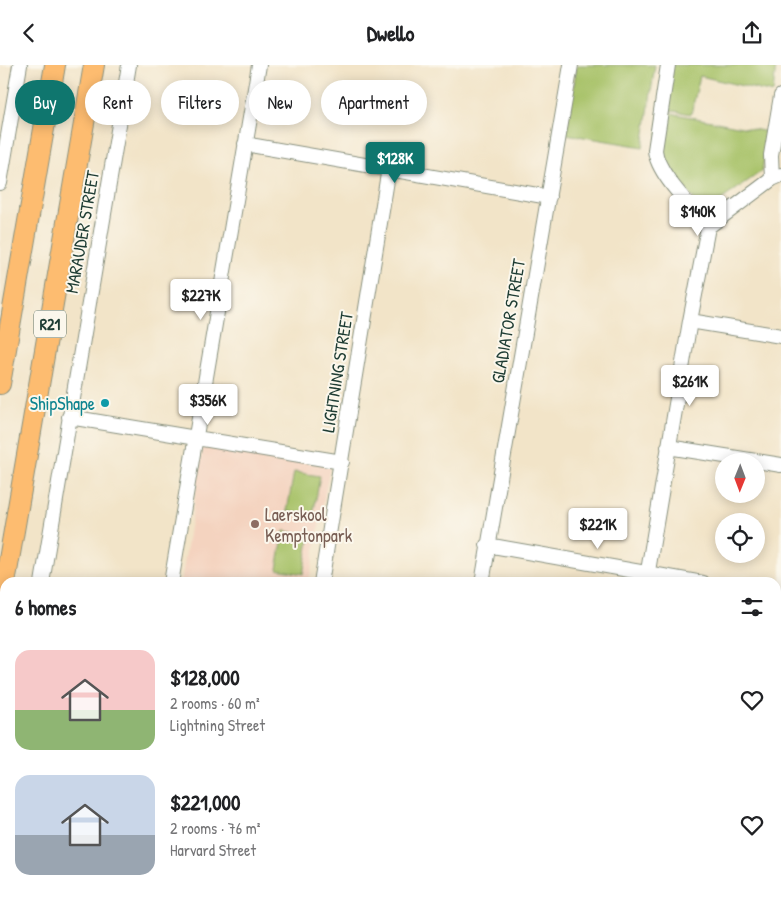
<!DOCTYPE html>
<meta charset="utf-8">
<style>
:root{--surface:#fff;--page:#f6f6f6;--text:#202124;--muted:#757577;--accent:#0f766e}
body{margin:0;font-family:"Patrick Hand",sans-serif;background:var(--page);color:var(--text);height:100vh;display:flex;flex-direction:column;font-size:19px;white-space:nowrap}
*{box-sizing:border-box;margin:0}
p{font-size:16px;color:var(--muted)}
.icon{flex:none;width:28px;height:28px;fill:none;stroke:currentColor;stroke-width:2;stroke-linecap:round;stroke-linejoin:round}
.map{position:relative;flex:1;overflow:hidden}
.panel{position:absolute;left:0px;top:512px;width:781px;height:321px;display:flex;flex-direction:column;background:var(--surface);border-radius:15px 15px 0 0;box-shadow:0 2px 12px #0003}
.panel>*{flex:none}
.top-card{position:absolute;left:15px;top:15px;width:500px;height:45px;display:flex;gap:10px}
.needle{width:32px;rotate:181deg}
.buttons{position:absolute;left:715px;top:388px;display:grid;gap:10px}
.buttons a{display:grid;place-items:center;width:50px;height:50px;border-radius:50%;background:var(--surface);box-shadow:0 2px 12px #0003;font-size:25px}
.price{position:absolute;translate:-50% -42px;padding:0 11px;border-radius:5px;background:#fff;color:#222;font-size:16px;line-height:32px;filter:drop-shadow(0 1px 2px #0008)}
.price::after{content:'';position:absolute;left:50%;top:30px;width:15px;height:11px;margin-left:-8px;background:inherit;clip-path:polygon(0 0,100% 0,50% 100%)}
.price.on{background:var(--accent);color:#fff}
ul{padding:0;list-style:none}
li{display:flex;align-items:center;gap:15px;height:125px;padding:0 15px}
li span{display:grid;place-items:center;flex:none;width:140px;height:100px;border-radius:15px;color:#555}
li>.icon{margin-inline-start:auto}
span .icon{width:60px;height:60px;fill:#fffc;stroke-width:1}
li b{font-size:21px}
h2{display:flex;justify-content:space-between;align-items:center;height:60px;padding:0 15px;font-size:21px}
.tag{padding:0 18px;border-radius:22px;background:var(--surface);box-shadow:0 2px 12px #0003;font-size:18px;line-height:45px}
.tag.on{background:var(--accent);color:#fff}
header{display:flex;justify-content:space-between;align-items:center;height:65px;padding:0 15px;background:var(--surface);font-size:22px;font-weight:700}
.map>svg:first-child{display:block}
</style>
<header><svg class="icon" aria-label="back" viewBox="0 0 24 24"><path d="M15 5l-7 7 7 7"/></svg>Dwello<svg class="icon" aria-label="share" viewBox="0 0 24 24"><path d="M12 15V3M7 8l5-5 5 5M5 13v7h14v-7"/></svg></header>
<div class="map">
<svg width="781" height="833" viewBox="0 0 781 833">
<rect width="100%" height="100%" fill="#fbf7ec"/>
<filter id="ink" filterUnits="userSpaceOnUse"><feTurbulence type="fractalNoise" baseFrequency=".02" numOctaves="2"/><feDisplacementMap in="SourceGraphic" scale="10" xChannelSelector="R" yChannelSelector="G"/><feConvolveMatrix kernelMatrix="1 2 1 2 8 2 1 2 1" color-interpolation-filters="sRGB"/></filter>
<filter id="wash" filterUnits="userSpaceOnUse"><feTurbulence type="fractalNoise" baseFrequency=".0096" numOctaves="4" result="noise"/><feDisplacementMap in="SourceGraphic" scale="20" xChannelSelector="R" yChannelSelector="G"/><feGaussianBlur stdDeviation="1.12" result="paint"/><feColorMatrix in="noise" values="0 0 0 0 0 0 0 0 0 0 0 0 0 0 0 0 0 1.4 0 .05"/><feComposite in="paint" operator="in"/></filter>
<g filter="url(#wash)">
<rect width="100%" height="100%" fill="#f2e4c8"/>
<!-- built -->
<path fill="#f4d3bf" d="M203,382L330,401L309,517L181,518Z
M198,829H334V833H220Z"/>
<!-- green -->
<path fill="#a8c269" stroke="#64804e" d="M577,0H655L643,82L566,69Z
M669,0H776L773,28L700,11L691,49L662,44Z
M660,46L768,67L762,106L704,147L656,87Z
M294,407L320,411L313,451L287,446Z
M284,466L310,470L303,509L277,504Z"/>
</g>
<g filter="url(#ink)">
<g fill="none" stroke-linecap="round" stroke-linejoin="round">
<defs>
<path id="minor" d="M668,0L655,85C657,109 693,143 708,162L772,114L781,110
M245,79L549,132
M772,114L771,90L781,31
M0,118L20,0
M690,256L781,271
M69,352L342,397
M668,382L756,396
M756,396L781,400
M487,480L703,518
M42,518L129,0
M171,518L259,0
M321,518L389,103
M482,518L571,0
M646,518L690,256L708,162
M776,530L781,531
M776,658L781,659
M0,765L5,736
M776,787H781
M0,808L5,809
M113,829L139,833
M340,829L341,833
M493,829V833
M511,829V833
M666,829V833"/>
<path id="highway" d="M0,319L55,0
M5,518L94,0
M0,549L5,520"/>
</defs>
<!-- minor casing -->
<use href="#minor" stroke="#88907e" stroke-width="16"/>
<!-- highway casing -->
<use href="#highway" stroke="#88907e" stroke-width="22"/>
<!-- minor -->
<use href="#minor" stroke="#fff" stroke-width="14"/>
<!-- highway -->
<use href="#highway" stroke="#fdbc6f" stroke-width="20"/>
</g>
</g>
<!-- markers -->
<circle fill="#0f9aa8" stroke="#fbf7ec" stroke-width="2" cx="105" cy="338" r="5"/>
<circle fill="#8d6e63" stroke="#fbf7ec" stroke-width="2" cx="255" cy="459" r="5"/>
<g text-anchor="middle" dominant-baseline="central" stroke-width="4" stroke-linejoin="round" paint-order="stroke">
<!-- shield labels -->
<rect fill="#fbf7ec" stroke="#61756b" stroke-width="1" x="34" y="245.5" width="32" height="27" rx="4"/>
<g font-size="16" font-weight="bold" fill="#1f3d34">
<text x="50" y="259">R21</text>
</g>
<!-- street labels -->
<g font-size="18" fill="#1f3d34" stroke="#fbf7ec">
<text transform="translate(82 167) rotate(-80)">MARAUDER STREET</text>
<text transform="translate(508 256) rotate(-80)">GLADIATOR STREET</text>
<text transform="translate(337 307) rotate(-81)">LIGHTNING STREET</text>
</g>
<!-- culture labels -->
<g font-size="18" fill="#0d838f" stroke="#fbf7ec" text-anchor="end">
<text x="95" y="338">ShipShape</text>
</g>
<!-- education labels -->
<g font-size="18" fill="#785e54" stroke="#fbf7ec" text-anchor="start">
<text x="265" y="449">Laerskool<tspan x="265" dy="21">Kemptonpark</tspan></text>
</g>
</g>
</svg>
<div class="buttons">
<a><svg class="needle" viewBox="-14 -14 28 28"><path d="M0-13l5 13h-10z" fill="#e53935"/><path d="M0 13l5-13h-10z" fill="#757577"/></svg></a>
<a><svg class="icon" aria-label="locate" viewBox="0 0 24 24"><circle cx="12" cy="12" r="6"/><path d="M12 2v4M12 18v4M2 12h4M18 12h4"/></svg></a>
</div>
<b class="price on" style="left:395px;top:119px">$128K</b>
<b class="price" style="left:698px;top:172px">$140K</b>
<b class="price" style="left:201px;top:256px">$227K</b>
<b class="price" style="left:690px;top:342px">$261K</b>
<b class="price" style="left:208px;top:361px">$356K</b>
<b class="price" style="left:598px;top:485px">$221K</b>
<div class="top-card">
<a class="tag on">Buy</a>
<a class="tag">Rent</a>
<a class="tag">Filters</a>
<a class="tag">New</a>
<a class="tag">Apartment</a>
</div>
<section class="panel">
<h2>6 homes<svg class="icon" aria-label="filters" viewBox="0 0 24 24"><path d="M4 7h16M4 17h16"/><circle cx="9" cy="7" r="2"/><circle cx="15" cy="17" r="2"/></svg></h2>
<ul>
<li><span style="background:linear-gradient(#f6c9c9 60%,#8fb573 0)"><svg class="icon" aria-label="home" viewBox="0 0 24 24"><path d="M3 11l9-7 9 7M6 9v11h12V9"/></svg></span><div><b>$128,000</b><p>2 rooms · 60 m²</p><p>Lightning Street</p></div><svg class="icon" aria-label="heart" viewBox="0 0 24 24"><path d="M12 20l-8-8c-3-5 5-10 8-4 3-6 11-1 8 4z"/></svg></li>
<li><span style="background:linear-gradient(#c9d6e8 60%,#9aa5b1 0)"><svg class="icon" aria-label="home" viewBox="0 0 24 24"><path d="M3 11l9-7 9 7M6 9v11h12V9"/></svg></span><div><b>$221,000</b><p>2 rooms · 76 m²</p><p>Harvard Street</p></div><svg class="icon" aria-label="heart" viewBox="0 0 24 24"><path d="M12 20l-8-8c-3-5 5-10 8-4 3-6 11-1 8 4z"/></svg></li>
</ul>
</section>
</div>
